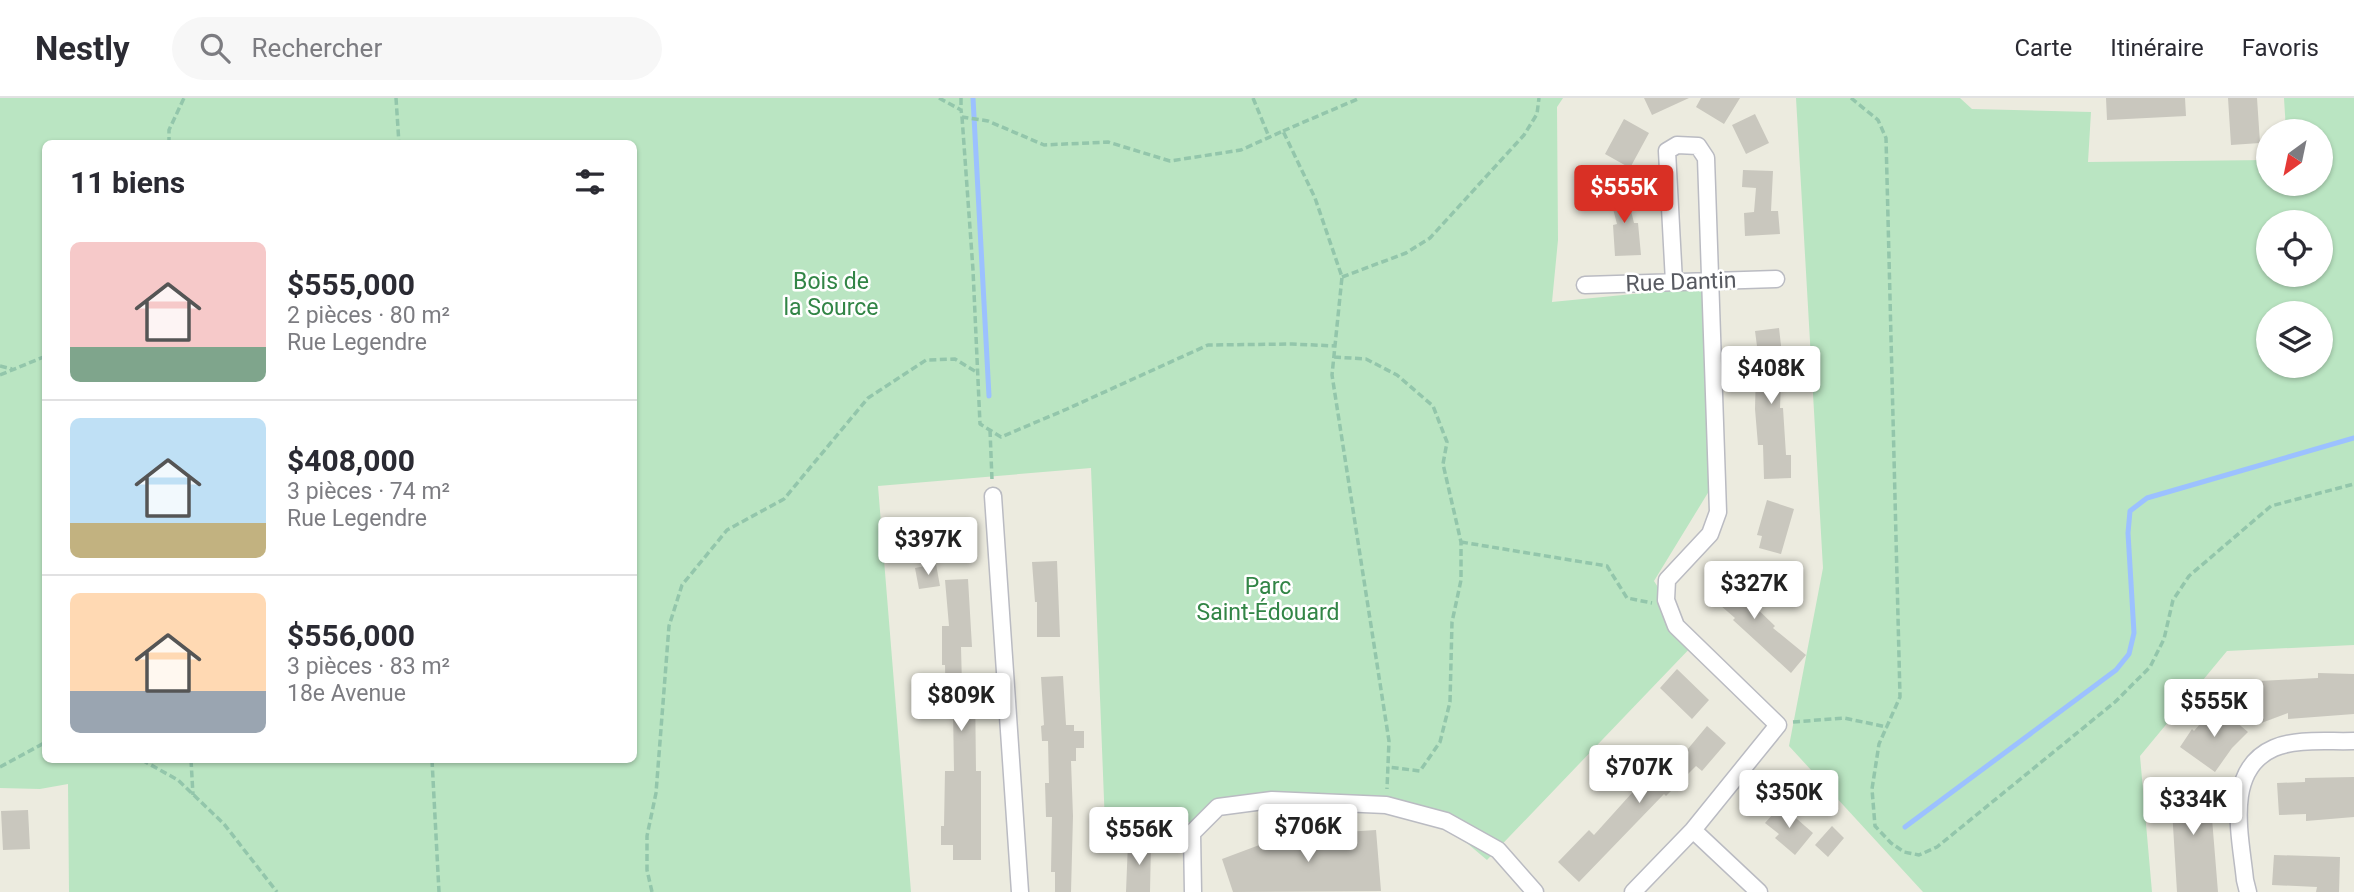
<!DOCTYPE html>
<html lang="fr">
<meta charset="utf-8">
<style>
:root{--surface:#fff;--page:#f7f7f7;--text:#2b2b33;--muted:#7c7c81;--line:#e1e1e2;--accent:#d93025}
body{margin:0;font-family:Roboto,sans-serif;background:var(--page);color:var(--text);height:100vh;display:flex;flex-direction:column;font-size:26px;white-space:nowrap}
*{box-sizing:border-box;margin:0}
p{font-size:23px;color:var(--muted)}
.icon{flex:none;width:38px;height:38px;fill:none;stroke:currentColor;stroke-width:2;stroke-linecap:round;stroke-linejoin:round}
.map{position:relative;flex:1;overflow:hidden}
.side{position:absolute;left:42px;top:42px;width:595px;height:623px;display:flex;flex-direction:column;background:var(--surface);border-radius:10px;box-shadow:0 2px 5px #0004}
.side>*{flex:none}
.needle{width:46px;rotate:213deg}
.fabs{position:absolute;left:2256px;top:21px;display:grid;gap:14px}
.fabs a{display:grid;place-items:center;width:77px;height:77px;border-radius:50%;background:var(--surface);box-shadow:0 2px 5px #0004;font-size:35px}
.price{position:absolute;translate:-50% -60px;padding:0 16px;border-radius:7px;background:#fff;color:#222;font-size:23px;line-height:46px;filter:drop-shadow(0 2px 4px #0008)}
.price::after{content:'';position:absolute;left:50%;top:42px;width:21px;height:16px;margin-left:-10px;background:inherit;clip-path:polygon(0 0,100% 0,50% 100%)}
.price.selected{background:var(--accent);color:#fff}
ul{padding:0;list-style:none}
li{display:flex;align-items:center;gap:21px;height:175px;padding:0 28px}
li+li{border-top:2px solid var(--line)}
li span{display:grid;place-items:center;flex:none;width:196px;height:140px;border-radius:10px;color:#555}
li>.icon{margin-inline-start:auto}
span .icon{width:84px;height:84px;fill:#fffc;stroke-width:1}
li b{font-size:30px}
h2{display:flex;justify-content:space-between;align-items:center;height:84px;padding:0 28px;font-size:30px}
header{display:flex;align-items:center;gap:42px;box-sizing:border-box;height:98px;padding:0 35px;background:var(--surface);border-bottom:2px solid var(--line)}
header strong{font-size:33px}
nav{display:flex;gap:38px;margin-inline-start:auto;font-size:24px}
.search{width:490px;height:63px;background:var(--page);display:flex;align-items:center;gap:18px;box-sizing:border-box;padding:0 24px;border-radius:38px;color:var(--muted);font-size:26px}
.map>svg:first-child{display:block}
</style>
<header>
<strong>Nestly</strong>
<div class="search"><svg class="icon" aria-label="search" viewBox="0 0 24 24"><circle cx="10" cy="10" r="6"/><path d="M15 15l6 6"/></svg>Rechercher</div>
<nav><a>Carte</a><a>Itinéraire</a><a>Favoris</a></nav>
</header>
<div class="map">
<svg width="2354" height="794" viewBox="0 0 2354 794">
<rect width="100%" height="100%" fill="#ecebdf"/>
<!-- green -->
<path fill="#bae5c2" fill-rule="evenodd" d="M0,0H1563L1557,9L1558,142L1552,204L1674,192L1707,193L1717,380L1654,483L1694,546L1487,762L1449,730L1376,712L1233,700L1198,724L1105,727L1091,370L878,388L911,794H69L68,686L40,691L0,690ZM46,46H634V662H46Z
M1796,0H1960L1972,11L2091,14L2088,64L2268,62V86H2320V33H2286L2284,0H2354V547L2227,553L2140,658L2152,794H1923L1789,648L1823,470ZM2268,124H2320V177H2268ZM2268,215H2320V268H2268Z"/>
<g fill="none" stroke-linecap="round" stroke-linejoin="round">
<!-- stream -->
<path stroke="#9cc1ff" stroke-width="5" d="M973,0L989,298
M1905,729L2116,572L2129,556L2134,535L2128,435L2130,413L2147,400L2354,340"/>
</g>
<!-- building -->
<path fill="#c9c7be" d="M1644,0H1689L1652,17Z
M1701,0H1740L1724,26L1696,9Z
M2106,0H2185L2186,18L2107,22Z
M2228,0H2257L2260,45L2231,47Z
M1755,16L1769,45L1746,56L1732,27Z
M1624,21L1649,35L1630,70L1605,56Z
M1743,72L1773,73L1771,113H1778L1780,136L1745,138L1744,115L1754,114L1756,90L1742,89Z
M1625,88L1634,125H1638L1641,157L1615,158L1613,127L1617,126L1608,92Z
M1779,230L1782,256L1780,310H1783L1786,357H1791V380L1764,381L1763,347H1758L1755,311L1756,271H1760L1755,233Z
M1767,402L1794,411L1781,456L1759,450L1762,438L1757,437Z
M1057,463L1060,539H1037V504H1035L1032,464Z
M936,466L940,488L919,491L915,470Z
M1724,473L1751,496L1747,501L1775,528L1773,530L1806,557L1791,575L1733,522L1735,520L1706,495Z
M968,481L972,549H961L962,587H975L976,673H981V762H953V747H941V728H944L945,673H954L953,611H946L945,567H942V528H949L945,482Z
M1677,571L1709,602L1692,621L1660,590Z
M2318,575L2354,576V616L2288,621V615L2256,627L2242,589L2259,583L2318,580Z
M1063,578L1066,627H1074V633H1084V650H1076V663H1071L1073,718L1071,794H1055V774H1051L1052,719H1046L1045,685H1049L1048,643H1042L1041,628L1044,627L1041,579Z
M2216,607L2248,634L2232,650L2215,674L2180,649L2192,631L2194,633Z
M1707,628L1726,645L1702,673L1696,668L1666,698L1664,696L1579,784L1558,764L1589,732L1594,737L1631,696L1665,664L1672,670Z
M2354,679V719L2306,723V716L2279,717L2277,685L2305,684V680Z
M2209,684L2218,794H2177L2172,711H2168L2166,688Z
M1781,707L1813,735L1795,757L1775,740L1779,736L1765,725Z
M28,712L30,751L3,752L1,713Z
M1832,728L1844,740L1828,759L1815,747Z
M1376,732L1381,793L1233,794L1222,761L1283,738Z
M1128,744L1151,745L1150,794H1126Z
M2274,757L2340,759L2339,794H2316L2317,789L2272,787Z"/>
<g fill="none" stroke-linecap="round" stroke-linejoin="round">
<defs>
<path id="minor" d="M1585,187L1776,181
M993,398L1020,794
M1693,732L1759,794
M1193,794L1192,735L1218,709L1272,702L1386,707L1446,723L1498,752L1535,794
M1633,794L1693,732L1778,627L1676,528L1666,502L1667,482L1710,436L1718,414L1706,60L1698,48L1677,47L1667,53L1674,184
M2248,794L2245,782C2241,740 2223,672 2274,650C2297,640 2329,644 2354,643"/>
</defs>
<!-- minor casing -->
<use href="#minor" stroke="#babbc2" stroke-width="19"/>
<!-- path -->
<path stroke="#93c6ab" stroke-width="3.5" stroke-dasharray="7 3.5" stroke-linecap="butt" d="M396,0L399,46
M939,0L961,12L962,19L988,23L1044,47L1108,44L1170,63L1241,52L1283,33L1315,100L1342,179L1332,277L1389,643L1387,691
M961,0V12
M1253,0L1269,39
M1851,0L1878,22L1886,40L1900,599L1879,646L1872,691L1875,728L1891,745L1904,754L1919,757L1937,749L2115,604L2150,569L2164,541L2173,502L2189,478L2271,408L2354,386
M962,19L973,172L980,326L1001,339L1067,311L1208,247L1292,246L1335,248
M1283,33L1360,0
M169,46V32L184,0
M1342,179L1406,155L1430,140L1524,37L1537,16L1539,0
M1334,259L1366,261L1397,277L1433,308L1447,344L1443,366L1461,444V482L1452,524L1450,604L1440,644L1420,673L1388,669
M0,268L12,271
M0,277L46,258
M990,332L992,382
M1461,444L1607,468L1627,500L1652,505
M1793,624L1844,620L1887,629
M142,662L178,682L224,726L277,794
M191,662L193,697
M432,662L439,794
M0,669L46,644
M652,794L647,772V738L656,695L669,528L682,487L727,432L784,401L868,300L926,262L955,261L978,275"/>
<!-- minor -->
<use href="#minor" stroke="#fff" stroke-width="16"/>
</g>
<g text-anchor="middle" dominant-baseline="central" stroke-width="5" stroke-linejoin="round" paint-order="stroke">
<!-- park labels -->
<g font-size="23" fill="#328546" stroke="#fff">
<text x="831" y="183">Bois de<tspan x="831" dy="26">la Source</tspan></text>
<text x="1268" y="488">Parc<tspan x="1268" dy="26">Saint-Édouard</tspan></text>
</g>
<!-- street labels -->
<g font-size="23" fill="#585a61" stroke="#fff">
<text transform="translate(1681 184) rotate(-2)">Rue Dantin</text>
</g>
</g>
</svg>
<div class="fabs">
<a><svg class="needle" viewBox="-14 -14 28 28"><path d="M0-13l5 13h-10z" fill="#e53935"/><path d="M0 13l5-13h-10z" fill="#7c7c81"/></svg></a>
<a><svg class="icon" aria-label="locate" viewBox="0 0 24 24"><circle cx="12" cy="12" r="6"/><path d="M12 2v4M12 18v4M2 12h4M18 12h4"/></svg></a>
<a><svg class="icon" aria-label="layers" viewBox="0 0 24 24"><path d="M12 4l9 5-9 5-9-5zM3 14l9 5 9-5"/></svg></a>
</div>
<b class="price selected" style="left:1624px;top:127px">$555K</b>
<b class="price" style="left:1771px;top:308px">$408K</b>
<b class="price" style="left:928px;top:479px">$397K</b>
<b class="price" style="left:1754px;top:523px">$327K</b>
<b class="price" style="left:961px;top:635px">$809K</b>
<b class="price" style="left:2214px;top:641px">$555K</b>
<b class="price" style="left:1639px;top:707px">$707K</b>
<b class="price" style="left:1789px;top:732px">$350K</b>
<b class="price" style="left:2193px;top:739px">$334K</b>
<b class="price" style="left:1308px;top:766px">$706K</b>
<b class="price" style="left:1139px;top:769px">$556K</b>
<section class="side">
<h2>11 biens<svg class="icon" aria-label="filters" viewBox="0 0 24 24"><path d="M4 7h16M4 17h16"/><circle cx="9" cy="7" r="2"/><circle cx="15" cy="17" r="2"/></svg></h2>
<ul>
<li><span style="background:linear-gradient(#f6c9c9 75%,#7fa58c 0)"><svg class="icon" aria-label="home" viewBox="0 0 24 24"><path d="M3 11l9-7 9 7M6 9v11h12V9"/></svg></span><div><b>$555,000</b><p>2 pièces · 80 m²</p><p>Rue Legendre</p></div></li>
<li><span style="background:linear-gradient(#bfe0f5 75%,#c2b280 0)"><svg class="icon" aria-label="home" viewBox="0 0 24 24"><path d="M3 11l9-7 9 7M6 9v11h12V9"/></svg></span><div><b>$408,000</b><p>3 pièces · 74 m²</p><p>Rue Legendre</p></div></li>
<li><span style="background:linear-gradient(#ffd9b3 70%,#9aa5b1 0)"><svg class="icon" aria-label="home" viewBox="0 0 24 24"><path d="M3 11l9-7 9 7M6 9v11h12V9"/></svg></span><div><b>$556,000</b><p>3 pièces · 83 m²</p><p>18e Avenue</p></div></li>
</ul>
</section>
</div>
